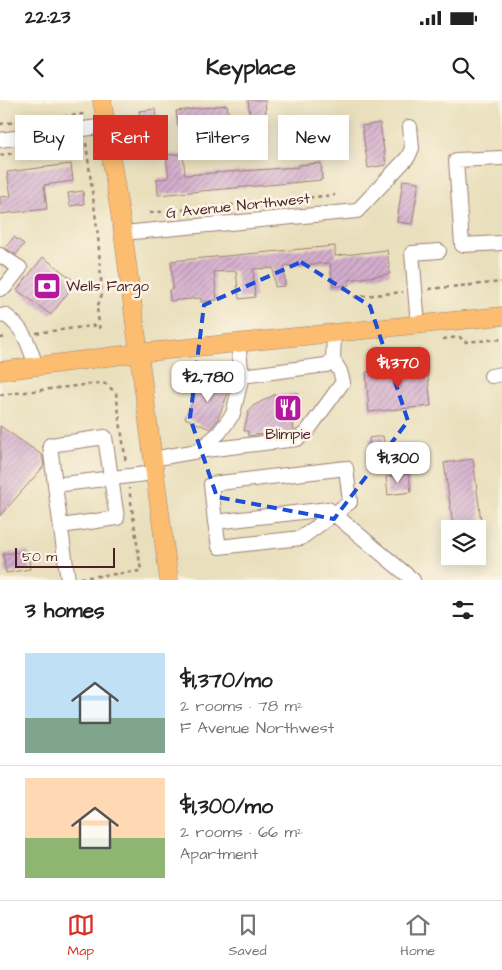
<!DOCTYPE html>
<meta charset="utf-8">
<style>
:root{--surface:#fff;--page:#f6f6f6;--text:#222;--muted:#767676;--line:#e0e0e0;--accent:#d93025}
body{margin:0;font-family:"Architects Daughter",sans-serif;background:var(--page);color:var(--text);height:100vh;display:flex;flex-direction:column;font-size:19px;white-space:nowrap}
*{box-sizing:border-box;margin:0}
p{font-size:16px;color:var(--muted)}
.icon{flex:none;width:28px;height:28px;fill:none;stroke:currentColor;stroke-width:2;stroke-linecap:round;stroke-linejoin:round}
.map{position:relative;height:480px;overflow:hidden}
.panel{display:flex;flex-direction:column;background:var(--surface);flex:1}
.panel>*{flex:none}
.top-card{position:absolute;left:15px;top:15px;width:472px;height:45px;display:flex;gap:10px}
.tools{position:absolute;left:441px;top:420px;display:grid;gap:10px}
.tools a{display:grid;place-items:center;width:45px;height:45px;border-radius:0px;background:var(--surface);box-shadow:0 2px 12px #0003;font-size:25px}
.scale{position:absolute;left:15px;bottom:12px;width:100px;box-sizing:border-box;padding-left:5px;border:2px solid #4a1f2b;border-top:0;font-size:14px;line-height:18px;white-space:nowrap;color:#4a1f2b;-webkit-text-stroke:4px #fcf5e5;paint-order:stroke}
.price{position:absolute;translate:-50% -42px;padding:0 11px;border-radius:10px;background:#fff;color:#222;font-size:16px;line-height:32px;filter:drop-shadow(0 1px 2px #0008)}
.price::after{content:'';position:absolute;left:50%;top:30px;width:15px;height:11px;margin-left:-8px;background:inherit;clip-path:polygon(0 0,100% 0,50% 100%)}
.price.selected{background:var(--accent);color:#fff}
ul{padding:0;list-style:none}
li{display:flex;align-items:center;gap:15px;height:125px;padding:0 25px}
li+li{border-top:1px solid var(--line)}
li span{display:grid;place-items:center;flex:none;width:140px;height:100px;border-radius:0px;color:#555}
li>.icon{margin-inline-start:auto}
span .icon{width:60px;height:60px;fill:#fffc;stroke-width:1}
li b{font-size:21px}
h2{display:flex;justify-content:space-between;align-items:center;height:60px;padding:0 25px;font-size:21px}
.chip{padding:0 18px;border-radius:0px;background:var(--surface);box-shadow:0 2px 12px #0003;font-size:18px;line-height:45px}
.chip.selected{background:var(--accent);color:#fff}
.status{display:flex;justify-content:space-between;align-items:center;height:35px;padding:0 25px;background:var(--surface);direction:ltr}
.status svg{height:14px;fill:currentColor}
header{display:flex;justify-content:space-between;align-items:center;height:65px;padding:0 25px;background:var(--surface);font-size:22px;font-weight:700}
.tabs{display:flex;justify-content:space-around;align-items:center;height:70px;border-top:1px solid var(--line);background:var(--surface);font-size:14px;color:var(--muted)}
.tabs a{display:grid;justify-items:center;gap:2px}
.tabs .selected{color:var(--accent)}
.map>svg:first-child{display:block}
</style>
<div class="status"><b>22:23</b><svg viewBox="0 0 49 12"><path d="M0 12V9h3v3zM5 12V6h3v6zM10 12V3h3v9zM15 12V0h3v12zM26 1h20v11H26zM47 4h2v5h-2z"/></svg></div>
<header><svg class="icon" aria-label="back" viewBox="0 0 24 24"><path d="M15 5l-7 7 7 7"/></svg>Keyplace<svg class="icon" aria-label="search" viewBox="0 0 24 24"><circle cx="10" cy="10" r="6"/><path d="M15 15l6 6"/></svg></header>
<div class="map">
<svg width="502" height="480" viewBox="0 0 502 480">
<defs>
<pattern id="building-hatch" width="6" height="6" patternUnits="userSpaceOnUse" patternTransform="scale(1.25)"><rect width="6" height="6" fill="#d4aece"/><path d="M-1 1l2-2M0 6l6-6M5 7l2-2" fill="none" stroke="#ae8da7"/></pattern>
</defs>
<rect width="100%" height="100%" fill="#fcf5e5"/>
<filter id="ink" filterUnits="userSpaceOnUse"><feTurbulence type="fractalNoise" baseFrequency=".02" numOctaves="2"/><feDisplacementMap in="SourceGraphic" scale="10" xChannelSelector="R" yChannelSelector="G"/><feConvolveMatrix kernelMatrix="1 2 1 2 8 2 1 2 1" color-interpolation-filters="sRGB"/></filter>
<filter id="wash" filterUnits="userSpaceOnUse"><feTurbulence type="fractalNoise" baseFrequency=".0096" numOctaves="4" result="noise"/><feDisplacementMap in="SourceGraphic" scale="20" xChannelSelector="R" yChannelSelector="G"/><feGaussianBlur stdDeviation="1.12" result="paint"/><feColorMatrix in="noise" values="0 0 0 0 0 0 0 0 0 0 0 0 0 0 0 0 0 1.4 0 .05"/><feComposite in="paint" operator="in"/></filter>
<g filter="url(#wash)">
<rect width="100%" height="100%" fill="#e9dfbc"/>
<g id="blocks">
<!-- building -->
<path fill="url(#building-hatch)" d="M248,0H265L266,15L250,16Z
M227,5L229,20L178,26L176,11Z
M155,9L157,24L141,26L139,11Z
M380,23L386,65L368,68L362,26Z
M330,47L331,59L320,60L319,49Z
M183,54L185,75L298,67V65L321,63L322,80L158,95L157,79L169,78L166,55Z
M71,64L73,81L44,85L47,109L0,114V97L11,96L7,72Z
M403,80L419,82L412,124L397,122Z
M83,91L84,104L70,106L68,93Z
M14,137L24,144L16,155L5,148Z
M335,146V156L387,150L390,174L348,180L349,185L333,187L330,163L284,166L285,186L275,187L273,168L253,169L255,197L239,199L236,171L214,172L217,200L201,202V198L170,201L169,190L173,189L171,161Z
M43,157L76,182L51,215L17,190Z
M427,266L431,306L369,312L366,272Z
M204,276L230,288L217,321L210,329L185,318Z
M297,293L300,315L292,316L294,330L248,336V331H244L249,311L253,306L274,295Z
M0,326L42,355L44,366L0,416Z
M383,336L385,351L370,353L369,338Z
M473,359L481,421L453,425L444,363Z
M409,374L411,392L388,395L386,377Z
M28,451L30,469L6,473L3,454Z"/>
</g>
</g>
<g filter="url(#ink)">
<use href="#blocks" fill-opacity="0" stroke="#9a7f74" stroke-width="1"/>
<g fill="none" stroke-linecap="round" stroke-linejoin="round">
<defs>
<path id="minor" d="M0,40L106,26
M502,58L456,60L462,145L502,143
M123,133L357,111L408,57L412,48L410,27
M0,155L20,168L5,187L0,189
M0,216L5,215C24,228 29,245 36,266
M418,225L412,153L439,151
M242,276L326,265L333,260L334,233
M491,276L502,274
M198,351L297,339L306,333L343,282L340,271L333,260
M152,359L198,351L219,333L233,314L242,276L238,243
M55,385L50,345L105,337L117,418L61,426
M215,422L211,384L346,368L350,402L301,438L219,447L215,422L328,409L334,414L413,480
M68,480L55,385L154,373"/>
<path id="major" d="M102,0L123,133L169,480
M0,271L138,253L502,216"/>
</defs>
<!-- minor casing -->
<use href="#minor" stroke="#9a7f74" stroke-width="16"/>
<!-- major casing -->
<use href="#major" stroke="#9a7f74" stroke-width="19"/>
<!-- path -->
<path stroke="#9a7f74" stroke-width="2.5" stroke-dasharray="4 4" stroke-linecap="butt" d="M0,24L84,14
M86,43L98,136L102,194L97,208L100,232
M0,55L87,44
M150,113L335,95
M429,189L502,182
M354,197L403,192
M36,233L99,225
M0,238L8,237
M443,239L460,237L464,242L502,239
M0,295L100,283L106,284L116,293L126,363
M80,478L141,471L129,388"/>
<!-- minor -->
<use href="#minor" stroke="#fff" stroke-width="14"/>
<!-- major -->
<use href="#major" stroke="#fcbd6f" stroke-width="18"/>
</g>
</g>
<!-- marked area -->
<path fill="none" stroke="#1d4ed8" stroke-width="4" stroke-dasharray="10 6" stroke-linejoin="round" d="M301,162L370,206L408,321L334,419L217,397L190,318L204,205Z"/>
<!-- icons -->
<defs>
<symbol id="bank-square" viewBox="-11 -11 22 22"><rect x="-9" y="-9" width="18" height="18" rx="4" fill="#b5179e" stroke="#fcf5e5"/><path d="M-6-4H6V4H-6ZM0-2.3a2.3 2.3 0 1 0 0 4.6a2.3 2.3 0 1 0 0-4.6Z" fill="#fff"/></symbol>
<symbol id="restaurant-square" viewBox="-11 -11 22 22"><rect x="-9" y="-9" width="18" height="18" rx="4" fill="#b5179e" stroke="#fcf5e5"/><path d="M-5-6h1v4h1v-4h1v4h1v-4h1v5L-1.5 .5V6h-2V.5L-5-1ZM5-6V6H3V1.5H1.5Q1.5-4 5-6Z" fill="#fff"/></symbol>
</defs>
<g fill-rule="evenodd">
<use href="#bank-square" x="31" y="170" width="32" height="32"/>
<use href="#restaurant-square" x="272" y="292" width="32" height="32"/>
</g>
<g text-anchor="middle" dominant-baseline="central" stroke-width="5" stroke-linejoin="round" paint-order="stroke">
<!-- street labels -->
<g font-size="15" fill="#4a1f2b" stroke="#fcf5e5">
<text transform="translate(238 106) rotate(-6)">G Avenue Northwest</text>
</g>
<!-- poi labels -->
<g font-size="15" fill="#4a1f2b" stroke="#fcf5e5" text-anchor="start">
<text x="66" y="186">Wells Fargo</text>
<text x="288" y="334" text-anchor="middle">Blimpie</text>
</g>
</g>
</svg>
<div class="tools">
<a><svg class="icon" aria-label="layers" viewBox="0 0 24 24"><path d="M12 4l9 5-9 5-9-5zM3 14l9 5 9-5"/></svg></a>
</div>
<div class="scale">50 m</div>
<b class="price selected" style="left:398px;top:289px">$1,370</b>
<b class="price" style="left:208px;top:303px">$2,780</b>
<b class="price" style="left:398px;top:384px">$1,300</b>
<div class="top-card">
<a class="chip">Buy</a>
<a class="chip selected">Rent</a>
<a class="chip">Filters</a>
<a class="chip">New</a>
</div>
</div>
<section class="panel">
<h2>3 homes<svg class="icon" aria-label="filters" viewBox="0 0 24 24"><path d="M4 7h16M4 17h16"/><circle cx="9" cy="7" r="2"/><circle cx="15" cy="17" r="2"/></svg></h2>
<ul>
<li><span style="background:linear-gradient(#bfe0f5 65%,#7fa58c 0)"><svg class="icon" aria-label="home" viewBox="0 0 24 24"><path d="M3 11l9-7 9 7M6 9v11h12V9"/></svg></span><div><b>$1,370/mo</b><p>2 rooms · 78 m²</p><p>F Avenue Northwest</p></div></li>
<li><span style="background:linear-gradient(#ffd9b3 60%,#8fb573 0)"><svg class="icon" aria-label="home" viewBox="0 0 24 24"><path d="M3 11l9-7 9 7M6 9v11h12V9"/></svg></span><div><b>$1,300/mo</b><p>2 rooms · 66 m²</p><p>Apartment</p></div></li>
</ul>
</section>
<nav class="tabs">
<a class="selected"><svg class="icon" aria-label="map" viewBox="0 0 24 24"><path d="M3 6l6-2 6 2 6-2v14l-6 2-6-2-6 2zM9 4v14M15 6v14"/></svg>Map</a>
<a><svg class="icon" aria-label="saved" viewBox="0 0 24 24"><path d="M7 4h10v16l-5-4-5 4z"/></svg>Saved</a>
<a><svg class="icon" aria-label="home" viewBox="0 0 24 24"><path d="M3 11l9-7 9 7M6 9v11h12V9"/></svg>Home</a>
</nav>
